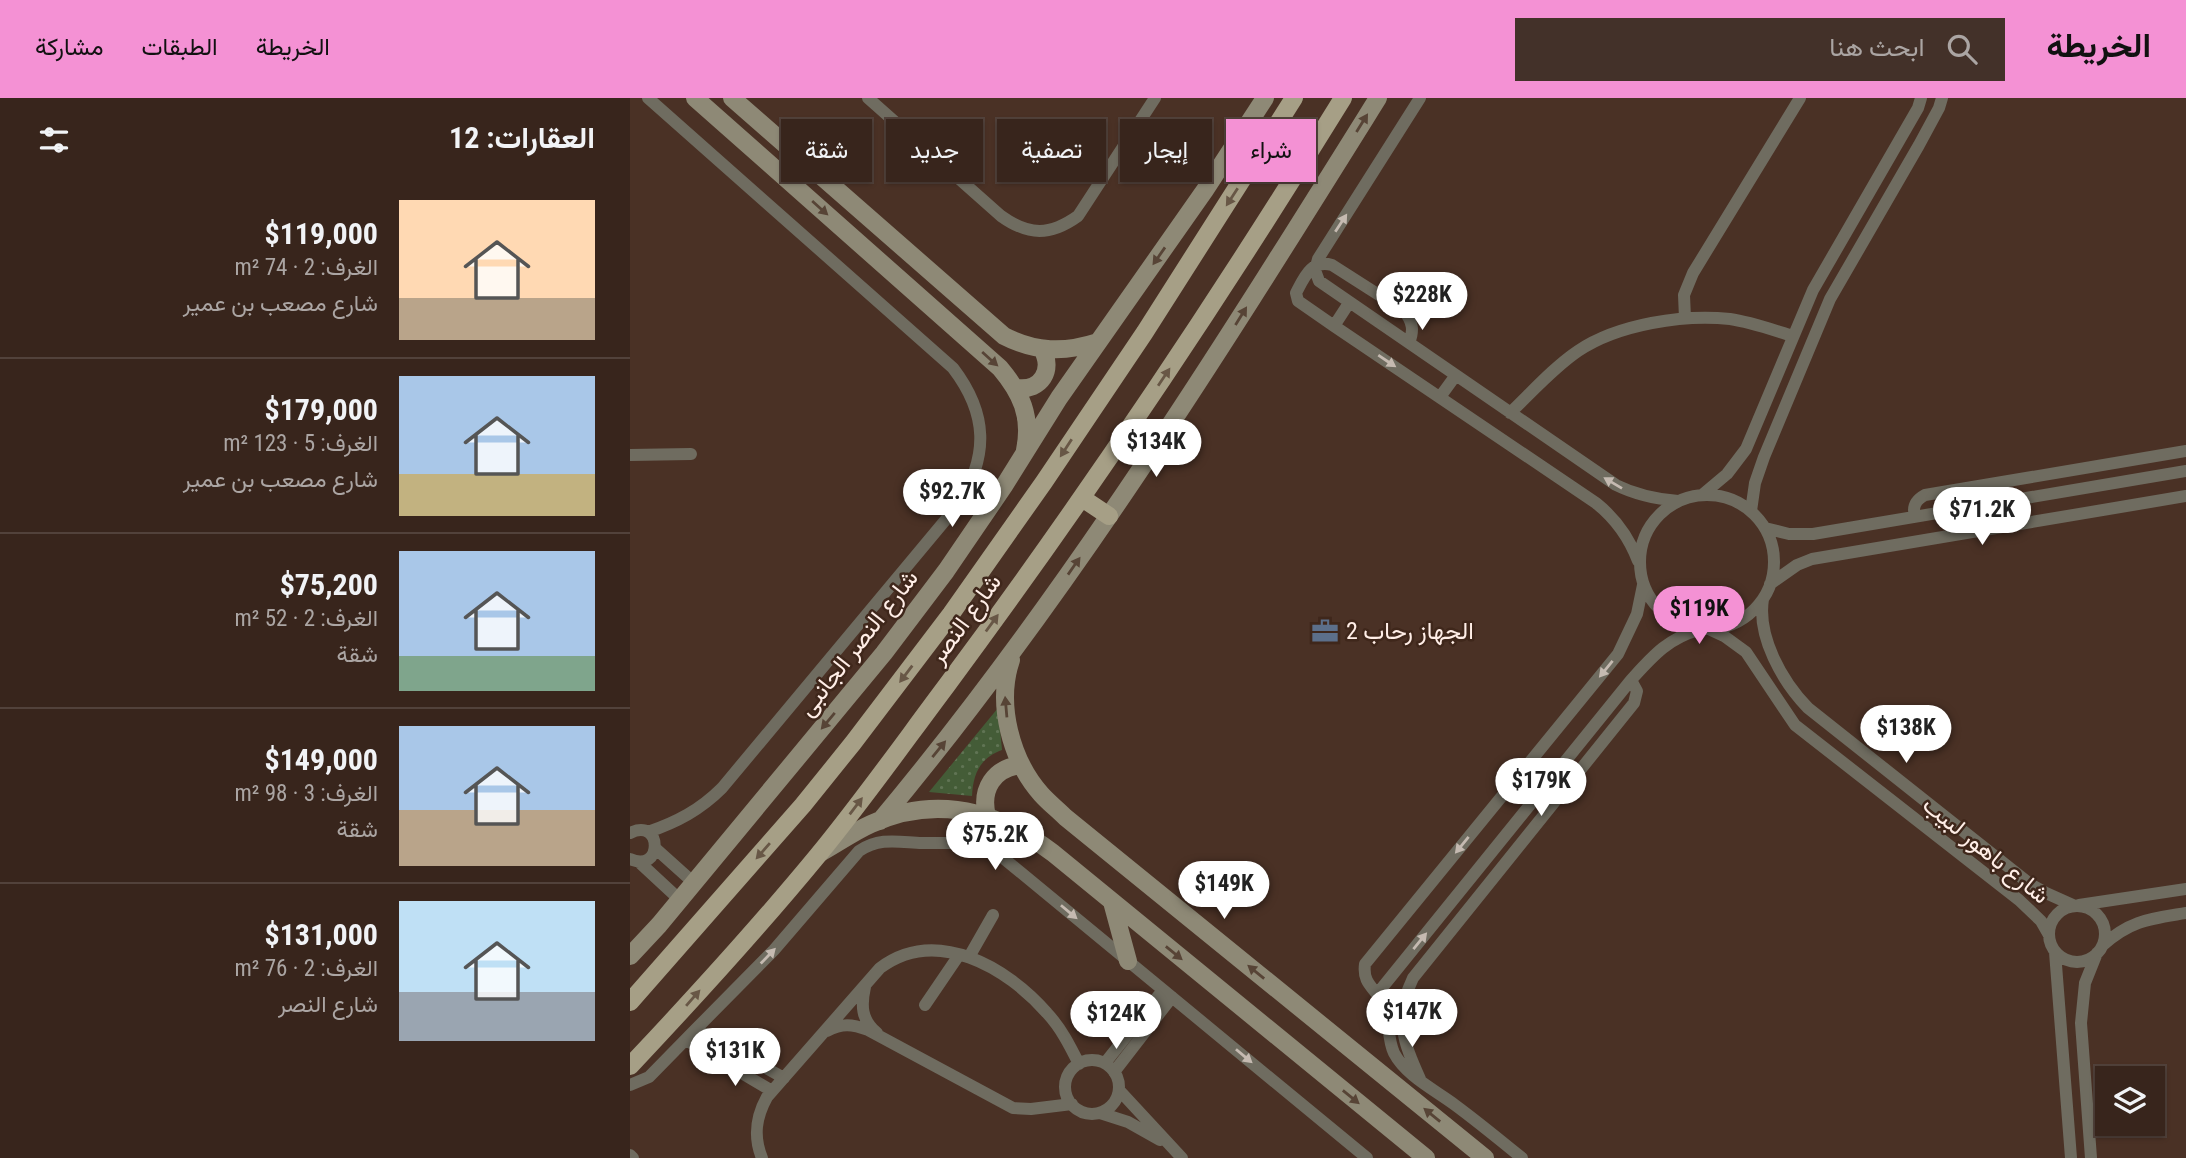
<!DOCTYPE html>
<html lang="ar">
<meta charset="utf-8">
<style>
:root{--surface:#38251c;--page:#433129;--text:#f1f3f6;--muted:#aba5a3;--line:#52423b;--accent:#f491d4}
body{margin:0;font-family:"Roboto Condensed",Vazirmatn,sans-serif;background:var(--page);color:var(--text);direction:rtl;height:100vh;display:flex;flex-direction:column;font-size:26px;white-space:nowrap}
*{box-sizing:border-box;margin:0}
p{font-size:23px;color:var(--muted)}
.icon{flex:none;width:38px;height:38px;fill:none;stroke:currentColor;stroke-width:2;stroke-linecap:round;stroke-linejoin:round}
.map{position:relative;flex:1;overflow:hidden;direction:ltr}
.drawer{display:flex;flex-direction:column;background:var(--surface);width:630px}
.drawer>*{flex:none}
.guide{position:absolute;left:21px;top:21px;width:665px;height:63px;direction:rtl;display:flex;gap:14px}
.fabs{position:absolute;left:1465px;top:968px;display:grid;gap:14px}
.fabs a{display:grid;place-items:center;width:70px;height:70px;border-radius:0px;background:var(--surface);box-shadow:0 2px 5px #0004,0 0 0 2px var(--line);font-size:35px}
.price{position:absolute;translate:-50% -60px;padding:0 16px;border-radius:24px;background:#fff;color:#222;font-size:23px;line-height:46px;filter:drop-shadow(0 2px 4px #0008)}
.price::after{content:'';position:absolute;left:50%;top:42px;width:21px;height:16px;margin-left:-10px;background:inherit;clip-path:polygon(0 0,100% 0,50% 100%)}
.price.active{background:var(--accent);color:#111}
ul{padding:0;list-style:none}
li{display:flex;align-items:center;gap:21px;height:175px;padding:0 35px}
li+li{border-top:2px solid var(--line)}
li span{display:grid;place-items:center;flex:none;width:196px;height:140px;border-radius:0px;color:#555}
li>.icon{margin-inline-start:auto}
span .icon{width:84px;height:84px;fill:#fffc;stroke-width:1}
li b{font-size:30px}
h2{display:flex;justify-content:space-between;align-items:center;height:84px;padding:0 35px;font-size:30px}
.chip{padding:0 24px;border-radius:0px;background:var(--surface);box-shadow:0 2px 5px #0004,0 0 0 2px var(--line);font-size:24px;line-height:63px}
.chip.active{background:var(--accent);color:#111}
header{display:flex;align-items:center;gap:42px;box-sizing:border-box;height:98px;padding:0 35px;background:var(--accent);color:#111}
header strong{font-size:33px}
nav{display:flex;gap:38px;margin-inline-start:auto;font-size:24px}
.search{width:490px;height:63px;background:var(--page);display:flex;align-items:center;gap:18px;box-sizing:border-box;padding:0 24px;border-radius:0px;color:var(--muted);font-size:26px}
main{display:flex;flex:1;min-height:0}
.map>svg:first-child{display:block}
</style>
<header>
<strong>الخريطة</strong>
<div class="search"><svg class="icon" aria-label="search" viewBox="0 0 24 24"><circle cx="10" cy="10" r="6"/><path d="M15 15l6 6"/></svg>ابحث هنا</div>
<nav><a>الخريطة</a><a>الطبقات</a><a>مشاركة</a></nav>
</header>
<main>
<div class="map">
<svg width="1556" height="1060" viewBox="0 0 1556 1060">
<defs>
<pattern id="grass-dots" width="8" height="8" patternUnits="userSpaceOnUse" patternTransform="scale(1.75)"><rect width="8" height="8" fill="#445c37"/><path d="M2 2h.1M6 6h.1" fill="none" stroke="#607454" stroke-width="1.8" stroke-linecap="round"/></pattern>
</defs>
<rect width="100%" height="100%" fill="#4a3125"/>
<!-- grass -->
<path fill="url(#grass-dots)" d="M368,610L372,652C350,660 343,676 342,698L299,694Z"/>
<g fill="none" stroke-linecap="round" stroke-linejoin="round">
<!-- street -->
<path stroke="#6f6c60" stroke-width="12" d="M18,0L323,270C358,316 359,358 328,407L92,690C70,712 47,724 18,734
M238,0L371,118C399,138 420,138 448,118L525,0
M790,0L688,161L685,172L689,183L986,387C1006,397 1026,401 1048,403
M1055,220L1054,197L1063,175L1170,0
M704,228L719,205
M779,245C784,233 783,224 774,213L702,167C681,161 674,180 666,195L668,203L704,228L966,405C986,421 999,439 1008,463
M810,299L826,277
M880,315C902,294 923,270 948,253C988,226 1054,216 1100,221C1121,224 1143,232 1163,238
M0,357L61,356
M1010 464a67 67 0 1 1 134 0a67 67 0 1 1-134 0Z
M1072,397L1097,376L1116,351L1183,192L1288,10L1291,0
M1121,413L1125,385L1134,359L1200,201L1289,47L1309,10L1312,0
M1285,418C1282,408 1286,402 1295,397L1556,353
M1135,430L1159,436H1183L1556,373
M1140,486L1167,467L1182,461L1556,398
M1133,501C1127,539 1152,583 1178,610L1400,786L1416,795L1445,808
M1081,532L1094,538L1116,554L1165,627L1389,802L1411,823L1419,837
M0,735C33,719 33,776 0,761
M25,750L64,785
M9,764L50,802
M1449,807L1556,791
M1419 836a28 28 0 1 1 56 0a28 28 0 1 1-56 0Z
M1473,847C1501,822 1520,821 1556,815
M1425,854L1441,1060
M339,859L363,817
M235,889C231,907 231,922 247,935
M747,896L1001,582C1022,559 1038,540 1069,532
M295,907L329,857
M66,931L154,980
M197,933C212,925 222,926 238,932L383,1010L401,1011L442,1006
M56,942L142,993
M435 989a27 27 0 1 1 54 0a27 27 0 1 1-54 0Z
M475,965L533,892
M484,974L542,899
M790,981C773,943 764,920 783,880L1004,605L1007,593L1001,582
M0,987L19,979L66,931L144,852L229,753C250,739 268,744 292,745C327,746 340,740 372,759L737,1060
M489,992L552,1060
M470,1015L498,1024L530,1042
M0,1057L3,1060
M132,1060C123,1038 126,1019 137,999L250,870C306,828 377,869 417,915C431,930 440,948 449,966
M892,1060C870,1042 848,1024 825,1007C805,992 776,978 764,955C757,940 760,923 754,908C747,890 732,888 735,866L988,556L1007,516L1013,487
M1461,1060L1451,925L1455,885L1467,855"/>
<!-- secondary -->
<path stroke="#8e8976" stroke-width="18" d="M65,0L370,270C391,295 402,318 395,352
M102,0L374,238C405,254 434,255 468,244
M387,290C411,293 424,272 412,251
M381,562C366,606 381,662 411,696C418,704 427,711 435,719L855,1060
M357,718C350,691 364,670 391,667
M250,723C438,498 593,248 748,0
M190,755C207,746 223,734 241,726C307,696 368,713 423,755L796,1060
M482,804L498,863
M0,858L29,827L254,555L316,473L374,388L429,300L575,92L635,0"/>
<!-- primary -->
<path stroke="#a69f86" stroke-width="18" d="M452,400L479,418
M0,904L173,707L223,645L321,516L414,384L515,234L664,0
M0,968C65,899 129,829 189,756C234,701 275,643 317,587C458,397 589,201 713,0"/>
</g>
<!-- one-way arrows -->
<defs><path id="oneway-solid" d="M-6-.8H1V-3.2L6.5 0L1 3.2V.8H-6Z" transform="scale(1.75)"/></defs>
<g fill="#574436">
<use href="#oneway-solid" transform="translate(732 25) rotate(-58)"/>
<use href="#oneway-solid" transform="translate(190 110) rotate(42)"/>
<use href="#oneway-solid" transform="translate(529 158) rotate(125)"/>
<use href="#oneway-solid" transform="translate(611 218) rotate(-58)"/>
<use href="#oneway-solid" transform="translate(360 261) rotate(42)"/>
<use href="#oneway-solid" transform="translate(444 468) rotate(-55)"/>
<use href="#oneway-solid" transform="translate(376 609) rotate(-95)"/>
<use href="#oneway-solid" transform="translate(198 623) rotate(130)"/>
<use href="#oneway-solid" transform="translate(309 651) rotate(-51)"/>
<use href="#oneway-solid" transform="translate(544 855) rotate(39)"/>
<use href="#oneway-solid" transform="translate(626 874) rotate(-141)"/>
<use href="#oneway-solid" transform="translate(721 999) rotate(39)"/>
<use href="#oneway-solid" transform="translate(802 1017) rotate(-141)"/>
</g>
<g fill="#685746">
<use href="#oneway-solid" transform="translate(602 99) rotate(123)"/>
<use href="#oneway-solid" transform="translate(534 279) rotate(-56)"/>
<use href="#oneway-solid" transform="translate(436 350) rotate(123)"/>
<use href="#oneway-solid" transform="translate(362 525) rotate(-54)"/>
<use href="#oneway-solid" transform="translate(276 576) rotate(127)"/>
<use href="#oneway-solid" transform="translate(226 708) rotate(-53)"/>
<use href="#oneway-solid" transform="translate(133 753) rotate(131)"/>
<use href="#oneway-solid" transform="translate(63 900) rotate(-49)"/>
</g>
<g fill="#c5bab1">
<use href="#oneway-solid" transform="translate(711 125) rotate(-57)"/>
<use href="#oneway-solid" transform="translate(757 263) rotate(34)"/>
<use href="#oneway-solid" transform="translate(983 385) rotate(-149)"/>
<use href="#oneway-solid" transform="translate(976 571) rotate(129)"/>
<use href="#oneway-solid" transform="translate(832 747) rotate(129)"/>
<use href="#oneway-solid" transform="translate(439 814) rotate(40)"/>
<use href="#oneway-solid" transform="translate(790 843) rotate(-51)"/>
<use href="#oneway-solid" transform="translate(138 858) rotate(-46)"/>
<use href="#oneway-solid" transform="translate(614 958) rotate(40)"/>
</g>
<!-- icons -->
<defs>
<symbol id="office-bare" viewBox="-9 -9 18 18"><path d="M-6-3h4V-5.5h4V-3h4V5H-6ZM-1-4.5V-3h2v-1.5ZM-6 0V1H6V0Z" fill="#5c6f8a" stroke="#3f271b" stroke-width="2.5" paint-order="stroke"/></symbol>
</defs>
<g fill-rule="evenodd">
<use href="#office-bare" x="676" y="514" width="38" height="38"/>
</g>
<g text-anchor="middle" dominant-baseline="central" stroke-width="5" stroke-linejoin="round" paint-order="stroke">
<!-- street labels -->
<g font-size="24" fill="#ffeee7" stroke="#3f271b">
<text transform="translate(335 521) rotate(-54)">شارع النصر</text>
<text transform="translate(228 545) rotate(-52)">شارع النصر الجانبى</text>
<text transform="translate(1356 752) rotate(39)">شارع باهور لبيب</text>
</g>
<!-- poi labels -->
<g font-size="24" fill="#ffeee7" stroke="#3f271b" text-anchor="start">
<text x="716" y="533">الجهاز رحاب 2</text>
</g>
</g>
</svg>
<div class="fabs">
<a><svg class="icon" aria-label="layers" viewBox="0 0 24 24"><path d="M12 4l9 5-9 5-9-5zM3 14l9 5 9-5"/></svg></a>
</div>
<b class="price" style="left:792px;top:234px">$228K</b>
<b class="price" style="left:526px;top:381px">$134K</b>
<b class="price" style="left:322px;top:431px">$92.7K</b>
<b class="price" style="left:1352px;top:449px">$71.2K</b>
<b class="price active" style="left:1069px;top:548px">$119K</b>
<b class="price" style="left:1276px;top:667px">$138K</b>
<b class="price" style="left:911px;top:720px">$179K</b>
<b class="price" style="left:365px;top:774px">$75.2K</b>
<b class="price" style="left:594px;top:823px">$149K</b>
<b class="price" style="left:782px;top:951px">$147K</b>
<b class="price" style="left:486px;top:953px">$124K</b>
<b class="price" style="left:105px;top:990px">$131K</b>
<div class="guide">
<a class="chip active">شراء</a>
<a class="chip">إيجار</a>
<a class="chip">تصفية</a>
<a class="chip">جديد</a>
<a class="chip">شقة</a>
</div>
</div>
<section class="drawer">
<h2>العقارات: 12<svg class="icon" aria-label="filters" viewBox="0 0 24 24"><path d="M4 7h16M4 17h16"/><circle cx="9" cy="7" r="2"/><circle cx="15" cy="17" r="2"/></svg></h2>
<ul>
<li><span style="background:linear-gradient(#ffd9b3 70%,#b9a48a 0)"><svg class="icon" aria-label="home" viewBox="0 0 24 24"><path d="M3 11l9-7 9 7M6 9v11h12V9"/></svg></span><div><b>$119,000</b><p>الغرف: 2 · 74 m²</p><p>شارع مصعب بن عمير</p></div></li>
<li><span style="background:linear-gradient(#a9c7e8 70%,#c2b280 0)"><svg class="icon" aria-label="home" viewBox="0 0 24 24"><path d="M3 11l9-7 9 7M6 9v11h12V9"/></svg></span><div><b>$179,000</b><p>الغرف: 5 · 123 m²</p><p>شارع مصعب بن عمير</p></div></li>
<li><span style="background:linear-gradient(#a9c7e8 75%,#7fa58c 0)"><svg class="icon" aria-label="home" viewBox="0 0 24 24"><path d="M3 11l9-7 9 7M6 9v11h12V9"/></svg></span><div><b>$75,200</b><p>الغرف: 2 · 52 m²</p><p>شقة</p></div></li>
<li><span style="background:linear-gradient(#a9c7e8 60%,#b9a48a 0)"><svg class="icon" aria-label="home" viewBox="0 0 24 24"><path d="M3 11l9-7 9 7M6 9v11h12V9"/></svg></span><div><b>$149,000</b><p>الغرف: 3 · 98 m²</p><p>شقة</p></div></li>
<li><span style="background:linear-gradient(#bfe0f5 65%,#9aa5b1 0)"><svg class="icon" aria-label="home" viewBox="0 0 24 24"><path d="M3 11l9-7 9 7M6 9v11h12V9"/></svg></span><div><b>$131,000</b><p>الغرف: 2 · 76 m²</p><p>شارع النصر</p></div></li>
</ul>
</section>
</main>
